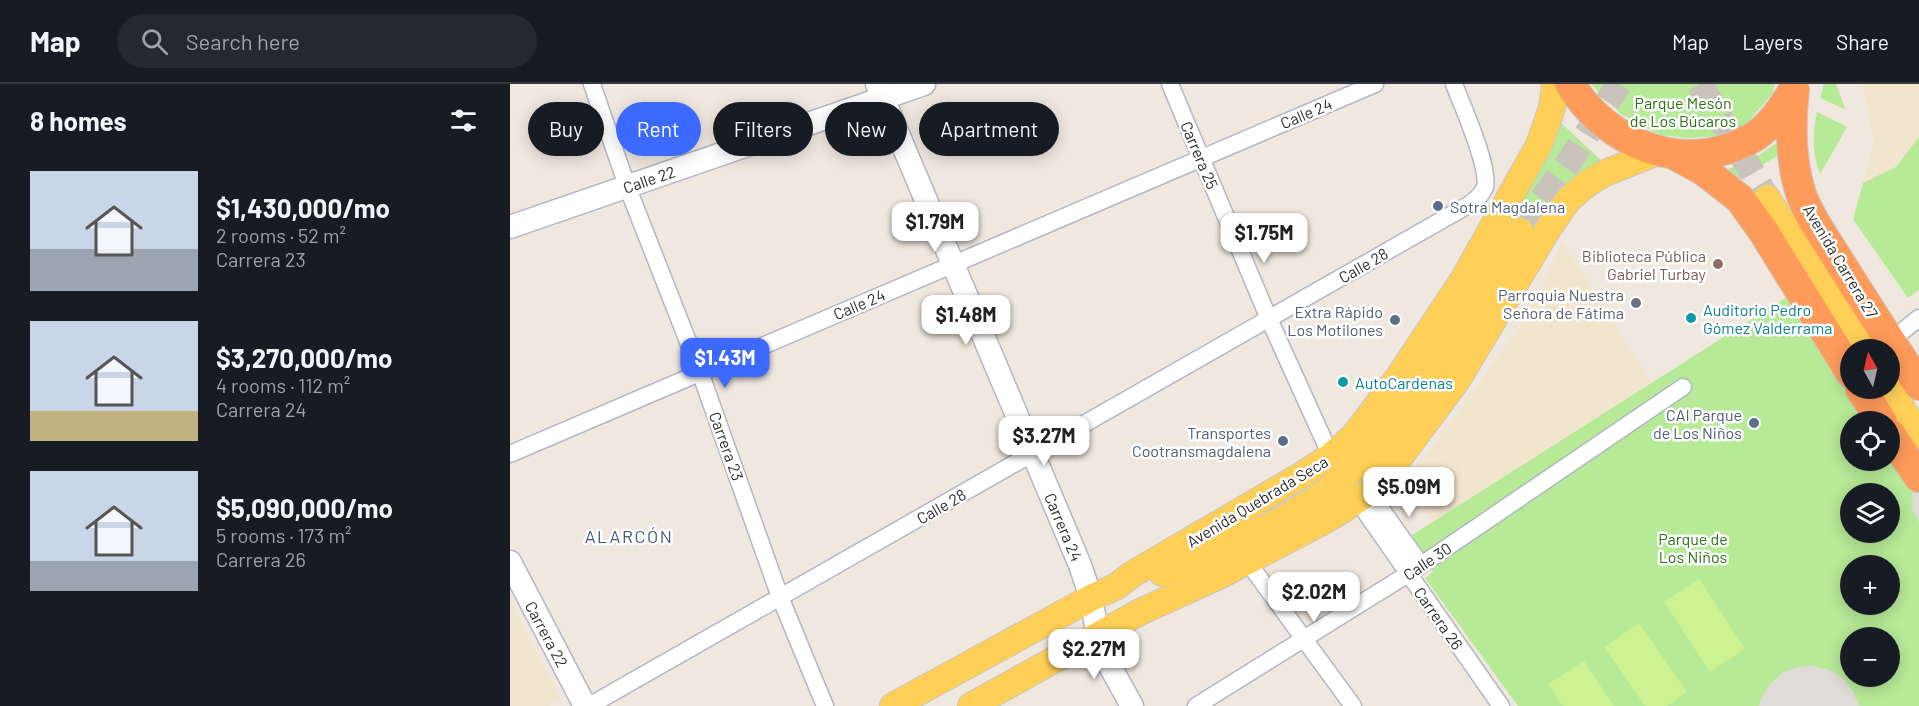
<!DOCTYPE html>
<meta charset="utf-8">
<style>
:root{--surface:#171b24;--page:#242831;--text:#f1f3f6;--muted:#9ea1a6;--line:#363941;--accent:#3c69ff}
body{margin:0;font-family:Barlow,sans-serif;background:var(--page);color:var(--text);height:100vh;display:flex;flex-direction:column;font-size:22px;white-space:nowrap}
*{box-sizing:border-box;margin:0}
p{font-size:20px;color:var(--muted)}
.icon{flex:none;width:33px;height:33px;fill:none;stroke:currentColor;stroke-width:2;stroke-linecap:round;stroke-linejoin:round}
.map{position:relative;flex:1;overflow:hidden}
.sheet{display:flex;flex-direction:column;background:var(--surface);width:510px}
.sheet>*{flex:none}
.guide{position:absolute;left:18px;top:18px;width:570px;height:54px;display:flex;gap:12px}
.needle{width:39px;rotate:352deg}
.tools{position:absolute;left:1330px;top:255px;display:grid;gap:12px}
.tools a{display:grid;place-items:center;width:60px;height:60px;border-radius:50%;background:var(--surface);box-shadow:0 3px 15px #0003;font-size:30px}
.price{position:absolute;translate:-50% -51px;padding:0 14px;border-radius:12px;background:#fff;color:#222;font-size:20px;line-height:39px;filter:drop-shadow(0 2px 3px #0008)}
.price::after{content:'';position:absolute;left:50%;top:36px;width:18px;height:14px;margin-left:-9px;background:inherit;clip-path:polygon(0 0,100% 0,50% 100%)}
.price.active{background:var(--accent);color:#fff}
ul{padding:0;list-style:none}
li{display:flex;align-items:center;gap:18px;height:150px;padding:0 30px}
li span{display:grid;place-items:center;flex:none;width:168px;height:120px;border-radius:0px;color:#555}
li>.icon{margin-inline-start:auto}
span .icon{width:72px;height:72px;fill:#fffc;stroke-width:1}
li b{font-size:26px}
h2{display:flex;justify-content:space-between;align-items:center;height:72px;padding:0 30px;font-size:26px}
.tag{padding:0 21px;border-radius:27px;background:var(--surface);box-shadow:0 3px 15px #0003;font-size:21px;line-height:54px}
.tag.active{background:var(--accent);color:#fff}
header{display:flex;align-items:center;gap:36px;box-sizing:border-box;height:84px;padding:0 30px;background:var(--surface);border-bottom:2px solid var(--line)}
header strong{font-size:28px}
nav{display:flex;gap:33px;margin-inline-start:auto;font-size:21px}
.search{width:420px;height:54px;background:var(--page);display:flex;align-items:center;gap:15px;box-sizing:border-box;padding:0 21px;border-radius:33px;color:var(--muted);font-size:22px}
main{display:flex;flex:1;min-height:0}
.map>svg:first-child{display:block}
</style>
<header>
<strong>Map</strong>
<div class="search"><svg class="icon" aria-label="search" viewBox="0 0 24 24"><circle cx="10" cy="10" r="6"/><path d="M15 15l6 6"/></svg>Search here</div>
<nav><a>Map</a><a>Layers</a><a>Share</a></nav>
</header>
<main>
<section class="sheet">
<h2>8 homes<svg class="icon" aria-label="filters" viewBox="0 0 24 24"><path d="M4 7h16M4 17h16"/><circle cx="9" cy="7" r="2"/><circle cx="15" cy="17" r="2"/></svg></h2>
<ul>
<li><span style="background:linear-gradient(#c9d6e8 65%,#9aa5b1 0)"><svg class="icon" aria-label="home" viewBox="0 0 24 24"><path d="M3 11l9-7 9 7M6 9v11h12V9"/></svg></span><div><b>$1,430,000/mo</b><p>2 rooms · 52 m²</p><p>Carrera 23</p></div></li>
<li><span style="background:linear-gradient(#c9d6e8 75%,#c2b280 0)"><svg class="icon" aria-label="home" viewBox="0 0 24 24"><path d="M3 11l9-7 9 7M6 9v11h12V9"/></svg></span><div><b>$3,270,000/mo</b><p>4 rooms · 112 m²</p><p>Carrera 24</p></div></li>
<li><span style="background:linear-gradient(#c9d6e8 75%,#9aa5b1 0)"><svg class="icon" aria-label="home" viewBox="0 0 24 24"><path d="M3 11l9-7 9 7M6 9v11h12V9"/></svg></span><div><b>$5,090,000/mo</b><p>5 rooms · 173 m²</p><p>Carrera 26</p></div></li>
</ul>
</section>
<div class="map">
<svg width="1409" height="622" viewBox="0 0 1409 622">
<rect width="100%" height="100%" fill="#f0e8df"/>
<!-- education -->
<path fill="#f2e5cd" d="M1353,0H1409V206L1398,214L1343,135L1364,60Z
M1052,157L1142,299L923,437L897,398L1016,234L1030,208Z
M0,517L51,615L39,622H0Z"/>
<!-- green -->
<path fill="#b7ea97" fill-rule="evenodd" d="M1081,0H1265L1263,9L1237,39L1211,52L1178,54L1150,51L1111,30Z
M1314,0H1326L1336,26L1310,14Z
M1307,28L1337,43L1310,90C1302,70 1302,49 1307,28Z
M1051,39L1093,78L1025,148L998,132L1045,53Z
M1409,53V206L1398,214L1343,135L1353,99L1386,83Z
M1268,58L1269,71L1226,96L1215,86L1241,77Z
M1280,211L1360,337L1341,338V376H1380V368L1409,412V622H1008L915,494L923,488L899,453ZM1341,410H1380V448H1341ZM1341,482H1380V520H1341ZM1341,554H1380V592H1341Z"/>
<!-- pitch -->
<path fill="#cdf292" d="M1189,495L1235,565L1200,588L1154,518Z
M1129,539L1177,608L1157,622H1135L1094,563Z
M1074,577L1104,622H1053L1038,600Z"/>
<!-- plaza -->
<path fill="#dfdbd6" d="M1403,403L1409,412V438L1402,425Z
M1303,582L1320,586L1333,594L1343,607L1349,622H1249L1251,614L1260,600L1272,589L1287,583Z"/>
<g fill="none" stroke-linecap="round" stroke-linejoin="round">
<!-- primary-tunnel -->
<path stroke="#c9c3bb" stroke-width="26" stroke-dasharray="26 13" stroke-linecap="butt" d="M1190,0L1257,114
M1010,147L1061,75L1109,0"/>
<defs>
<path id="street" d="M82,0L117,102L190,288L270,513L315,622
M660,0L759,235L821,372
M1380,257L1409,234
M0,370L865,0
M859,408L911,481
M847,416L991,622
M737,477L843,622
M79,622L960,120C966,115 972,111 975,103C980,83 952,21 944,0
M686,622L898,490L1173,303"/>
<path id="secondary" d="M367,0L570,481L581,514L590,564L622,622
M0,143L414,0
M0,478L75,622"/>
<path id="primary" d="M1257,114L1354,266
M1379,304L1409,351
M652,489C711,464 786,436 833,394C905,332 960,227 1010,147
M383,622L581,514L607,502L621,491L792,391L821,372L844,352L890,291L953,196L1029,61L1042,24L1045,0
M461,622L630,528L709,492L810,439L831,427L859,408L893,369L946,298L1038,145L1059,115L1078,99L1095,89L1148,68"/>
<path id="highway" d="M1060,0C1098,62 1177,92 1242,54C1261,43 1272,24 1284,6
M1284,6C1280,41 1280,76 1291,110C1299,133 1315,154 1327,174C1354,217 1381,259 1409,301
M1165,71L1193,86L1230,115L1253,147L1341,289
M1350,304L1372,338
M1380,350L1409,393"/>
</defs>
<!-- street casing -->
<use href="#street" stroke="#b3b6c2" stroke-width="19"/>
<!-- secondary casing -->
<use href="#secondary" stroke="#b3b6c2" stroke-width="25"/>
<!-- primary casing -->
<use href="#primary" stroke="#c8c8c8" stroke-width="28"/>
<!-- highway casing -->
<use href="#highway" stroke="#c8c8c8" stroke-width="32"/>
<!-- street -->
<use href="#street" stroke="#fff" stroke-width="16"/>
<!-- secondary -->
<use href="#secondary" stroke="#fff" stroke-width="22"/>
<!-- primary -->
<use href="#primary" stroke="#fdcf56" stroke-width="26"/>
<!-- highway -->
<use href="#highway" stroke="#ff9b5a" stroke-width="30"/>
</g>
<!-- markers -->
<g fill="#5c6f8a" stroke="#fff" stroke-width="2">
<circle cx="928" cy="122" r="6"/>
<circle cx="885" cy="236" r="6"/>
<circle cx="1244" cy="339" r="6"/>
<circle cx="773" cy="357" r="6"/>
</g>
<circle fill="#8d6e63" stroke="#fff" stroke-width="2" cx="1208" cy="180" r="6"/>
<circle fill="#6b7280" stroke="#fff" stroke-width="2" cx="1126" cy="219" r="6"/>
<g fill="#0f9aa8" stroke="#fff" stroke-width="2">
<circle cx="1181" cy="234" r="6"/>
<circle cx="833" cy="298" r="6"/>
</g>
<g text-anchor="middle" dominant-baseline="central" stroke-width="5" stroke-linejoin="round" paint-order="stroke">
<!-- park labels -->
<g font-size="16" fill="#2c7314" stroke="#fff">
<text x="1173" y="18">Parque Mesón<tspan x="1173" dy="18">de Los Búcaros</tspan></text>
<text x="1183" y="454">Parque de<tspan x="1183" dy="18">Los Niños</tspan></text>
</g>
<!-- street labels -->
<g font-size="16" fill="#2d2d2d" stroke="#fff">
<text transform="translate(796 29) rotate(-23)">Calle 24</text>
<text transform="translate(690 71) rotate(67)">Carrera 25</text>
<text transform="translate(139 95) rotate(-19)">Calle 22</text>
<text transform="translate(1331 177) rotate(59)">Avenida Carrera 27</text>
<text transform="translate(853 181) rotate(-30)">Calle 28</text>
<text transform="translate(349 220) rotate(-23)">Calle 24</text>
<text transform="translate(217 362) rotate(70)">Carrera 23</text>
<text transform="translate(747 417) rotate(-31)">Avenida Quebrada Seca</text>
<text transform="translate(431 422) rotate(-30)">Calle 28</text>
<text transform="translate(554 443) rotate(67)">Carrera 24</text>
<text transform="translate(917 477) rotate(-34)">Calle 30</text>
<text transform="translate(929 534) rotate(55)">Carrera 26</text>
<text transform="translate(37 550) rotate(62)">Carrera 22</text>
</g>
<!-- service labels -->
<g font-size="16" fill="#4e5e75" stroke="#fff" text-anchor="end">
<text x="940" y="122" text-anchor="start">Sotra Magdalena</text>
<text x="873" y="227">Extra Rápido<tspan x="873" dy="18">Los Motilones</tspan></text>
<text x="1232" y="330">CAI Parque<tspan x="1232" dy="18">de Los Niños</tspan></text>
<text x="761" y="348">Transportes<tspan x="761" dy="18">Cootransmagdalena</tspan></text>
</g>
<!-- education labels -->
<g font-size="16" fill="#785e54" stroke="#fff" text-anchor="end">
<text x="1196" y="171">Biblioteca Pública<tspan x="1196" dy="18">Gabriel Turbay</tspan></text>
</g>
<!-- worship labels -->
<g font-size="16" fill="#5b616d" stroke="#fff" text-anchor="end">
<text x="1114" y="210">Parroquia Nuestra<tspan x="1114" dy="18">Señora de Fátima</tspan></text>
</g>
<!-- culture labels -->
<g font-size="16" fill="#0d838f" stroke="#fff" text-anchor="start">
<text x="1193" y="225">Auditorio Pedro<tspan x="1193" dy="18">Gómez Valderrama</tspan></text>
<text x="845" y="298">AutoCardenas</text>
</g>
<!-- neighbourhood labels -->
<g font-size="18" letter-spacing="1.5" fill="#495583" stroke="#fff">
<text x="119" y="452">ALARCÓN</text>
</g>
</g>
</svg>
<div class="tools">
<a><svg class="needle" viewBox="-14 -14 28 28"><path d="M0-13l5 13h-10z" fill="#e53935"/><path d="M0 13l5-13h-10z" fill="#9ea1a6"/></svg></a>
<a><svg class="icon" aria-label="locate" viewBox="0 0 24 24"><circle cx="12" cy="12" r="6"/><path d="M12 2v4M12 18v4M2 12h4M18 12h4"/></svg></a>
<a><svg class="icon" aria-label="layers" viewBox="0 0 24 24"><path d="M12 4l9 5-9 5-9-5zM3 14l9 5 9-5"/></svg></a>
<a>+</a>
<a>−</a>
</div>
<b class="price" style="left:425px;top:169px">$1.79M</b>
<b class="price" style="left:754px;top:180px">$1.75M</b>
<b class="price" style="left:456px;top:262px">$1.48M</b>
<b class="price active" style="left:215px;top:305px">$1.43M</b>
<b class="price" style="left:534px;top:383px">$3.27M</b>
<b class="price" style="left:899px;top:434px">$5.09M</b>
<b class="price" style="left:804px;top:539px">$2.02M</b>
<b class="price" style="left:584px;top:596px">$2.27M</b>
<div class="guide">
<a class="tag">Buy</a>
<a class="tag active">Rent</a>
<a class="tag">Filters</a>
<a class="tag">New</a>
<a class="tag">Apartment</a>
</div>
</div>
</main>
